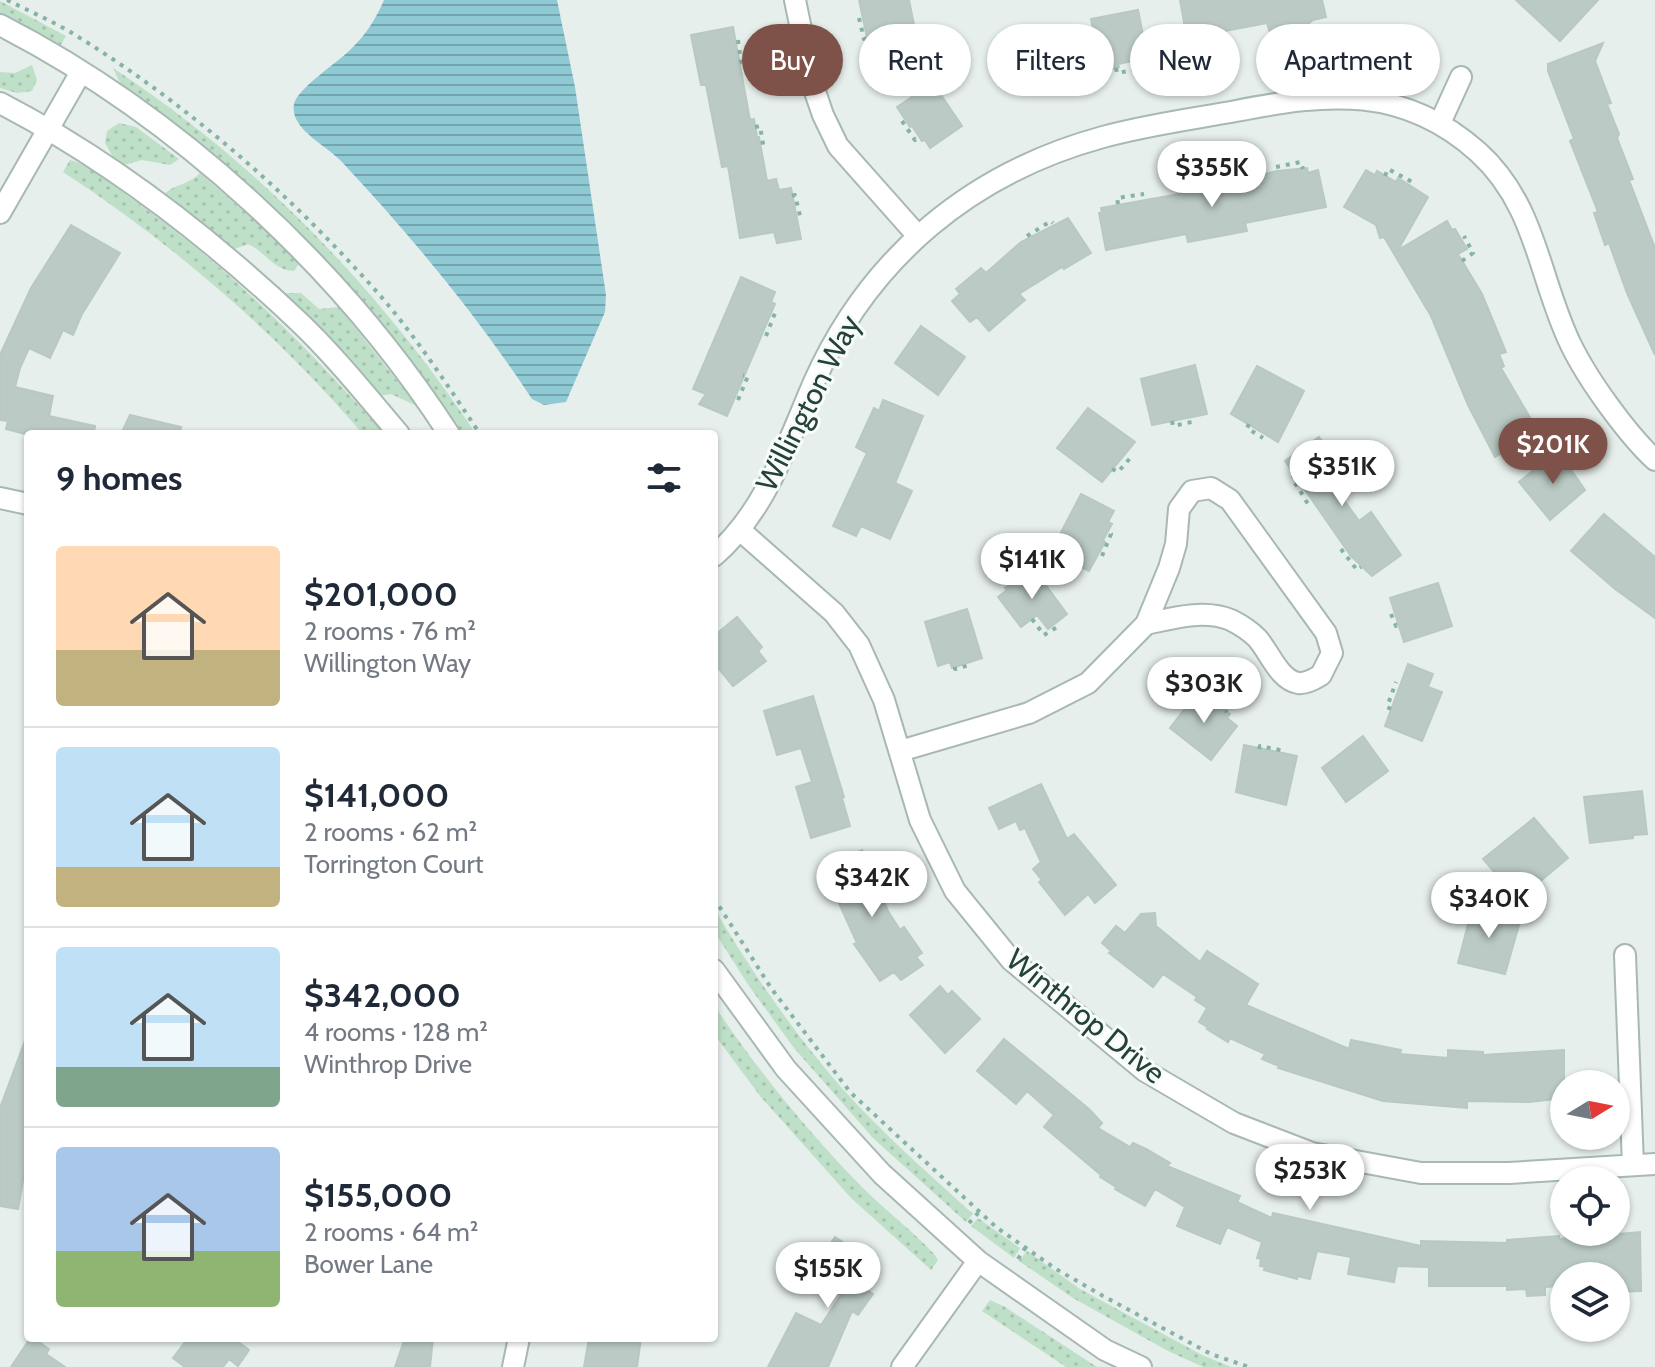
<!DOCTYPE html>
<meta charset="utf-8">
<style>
:root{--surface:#fff;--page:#f6f6f7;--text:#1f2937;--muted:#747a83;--line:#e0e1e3;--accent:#7f5249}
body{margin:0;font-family:Cabin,sans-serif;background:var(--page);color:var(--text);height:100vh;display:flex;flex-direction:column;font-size:30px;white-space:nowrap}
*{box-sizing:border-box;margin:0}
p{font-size:26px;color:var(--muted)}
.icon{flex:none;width:44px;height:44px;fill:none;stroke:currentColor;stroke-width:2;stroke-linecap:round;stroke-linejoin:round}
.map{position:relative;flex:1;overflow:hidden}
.sheet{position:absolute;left:24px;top:430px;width:694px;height:912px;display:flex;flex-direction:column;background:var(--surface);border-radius:8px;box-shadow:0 2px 6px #0004}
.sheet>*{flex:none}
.guide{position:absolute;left:742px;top:24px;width:760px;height:72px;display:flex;gap:16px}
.needle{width:52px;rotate:80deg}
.tools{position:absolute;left:1550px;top:1070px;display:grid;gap:16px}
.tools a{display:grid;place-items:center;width:80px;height:80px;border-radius:50%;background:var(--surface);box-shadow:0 2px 6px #0004;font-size:40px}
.price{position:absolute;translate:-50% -68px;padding:0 18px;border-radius:28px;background:#fff;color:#222;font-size:26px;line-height:52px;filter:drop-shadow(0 2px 4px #0008)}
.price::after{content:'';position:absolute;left:50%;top:48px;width:24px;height:18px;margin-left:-12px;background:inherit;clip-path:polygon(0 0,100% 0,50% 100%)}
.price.active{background:var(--accent);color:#fff}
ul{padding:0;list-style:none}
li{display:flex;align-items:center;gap:24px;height:200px;padding:0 32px}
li+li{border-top:2px solid var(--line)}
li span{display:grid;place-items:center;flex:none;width:224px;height:160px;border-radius:8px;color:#555}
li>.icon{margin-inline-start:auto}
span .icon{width:96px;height:96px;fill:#fffc;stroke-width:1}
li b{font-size:34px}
h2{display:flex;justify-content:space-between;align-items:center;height:96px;padding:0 32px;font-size:34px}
.pill{padding:0 28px;border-radius:36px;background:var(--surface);box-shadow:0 2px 6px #0004;font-size:28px;line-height:72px}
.pill.active{background:var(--accent);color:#fff}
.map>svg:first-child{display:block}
</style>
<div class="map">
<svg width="1655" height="1367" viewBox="0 0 1655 1367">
<defs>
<pattern id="grass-dots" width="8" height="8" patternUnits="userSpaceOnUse" patternTransform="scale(2)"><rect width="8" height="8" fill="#bfe0c8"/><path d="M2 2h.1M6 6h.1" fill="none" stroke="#a4c1ad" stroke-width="1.8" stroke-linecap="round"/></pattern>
<pattern id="water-rules" width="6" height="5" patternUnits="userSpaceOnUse" patternTransform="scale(2)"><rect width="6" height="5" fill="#8ec9d4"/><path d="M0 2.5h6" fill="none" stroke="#74a5ad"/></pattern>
</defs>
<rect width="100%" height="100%" fill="#e6efeb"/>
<!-- grass -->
<path fill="url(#grass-dots)" d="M0,1L66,36L61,45L0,14Z
M32,65L37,80L32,91L17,93L0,88V72L15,73Z
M113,68C259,164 379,289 476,434H462C412,360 357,289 293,226C241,176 185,134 127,91L119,81Z
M119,123L136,127L179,159L170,165L142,160L124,165L113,157L105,143L107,131Z
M70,160C92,166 114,186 132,199C227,266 308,347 384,434H363C275,332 176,246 63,172Z
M200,173L267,231L299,264L294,271C273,270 266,252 248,244L232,250L163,195C174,184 189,185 200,173Z
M289,293H301L319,309L339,307L417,406L391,394L380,396L283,294Z
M714,908C751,971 793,1032 841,1087C882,1133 928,1173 973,1214L966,1222L873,1138L794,1048L749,986L714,931Z
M714,1005C758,1071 808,1132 863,1188C886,1211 913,1231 935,1255L938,1260L931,1270L851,1198L760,1096L714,1034Z
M978,1218L1020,1248L1014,1258L971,1226Z
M1027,1251L1080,1289L1202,1355L1231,1367H1203L1168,1351L1073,1298L1019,1261Z
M990,1300L1005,1307L1097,1367H1066L982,1311Z"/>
<!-- water -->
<path fill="url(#water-rules)" d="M384,0H557L575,87L606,295L605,312L566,402L544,405L532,399C476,314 412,237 342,162C328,146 289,129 294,104C298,88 337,63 350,50C365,36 376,19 384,0Z"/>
<!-- building -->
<path fill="#bbcac4" stroke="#b8c9c2" stroke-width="2" d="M859,0H909L918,45L877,52L874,41L868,42Z
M1180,0H1322L1326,17L1313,20L1305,26L1270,33L1267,23L1225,31L1226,36L1212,39L1214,48L1138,58V60L1118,64L1119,67L1101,71L1091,19L1138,10L1143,35L1185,28Z
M1516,0H1598L1560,41Z
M733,27L750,120L754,119L757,137H759L767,181L776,179L779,190L791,188L801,239L777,243L774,232L740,238L728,166L722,167L706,85H701L691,35Z
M1055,36L1065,79L1026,86L1025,83L1014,85L1005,48Z
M1603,43L1595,61L1611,103L1607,104L1619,134L1617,138L1633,179L1629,180L1655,248V355L1627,293L1609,243L1605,245L1594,213L1598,212L1570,141L1574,139L1548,71V64Z
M933,83L962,126L930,148L925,140L922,141L912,126L910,127L897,107Z
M1307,168L1308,173L1318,170L1326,207L1245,223L1247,231L1188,242L1186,234L1106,250L1099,213L1102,212L1101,208L1257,180L1256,176L1277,171Z
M1366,170L1375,175L1377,171L1396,182L1398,178L1428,197L1398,250L1447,221L1452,230L1455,229L1467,249L1458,254L1482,294L1506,352L1499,354L1504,366L1501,368L1539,433L1495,457L1468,405L1431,316L1384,237L1380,238L1376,225L1344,207Z
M1068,218L1091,253L1064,269L1062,267L1019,294L1025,300L989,331L977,317L970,322L952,301L960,294L956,289L981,268L986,273L1021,242Z
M71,225L120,253L82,314L73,335L63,330L50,358L29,348L20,368L15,387L53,396L49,416L95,426L94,434H25L6,429L8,421L0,420V355L31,288Z
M741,277L775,292L771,302L775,304L727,416L699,404L706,394L693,389Z
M921,326L965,357L938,395L895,363Z
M1195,365L1207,414L1152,425L1141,379Z
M1257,366L1304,391L1278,442L1231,414Z
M883,400L923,416L895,483L912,491L890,539L861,526L856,536L833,526L867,453L856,447L874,408L879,411Z
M1088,408L1135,442L1102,482L1057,448Z
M130,415L181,427L180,434H121Z
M1319,437L1349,479L1336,489L1359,521L1371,512L1401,555L1372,576L1351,556L1285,461Z
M1553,454L1558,461L1563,458L1585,490L1550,520L1519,482Z
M1081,494L1114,511L1108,522L1112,524L1103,540L1105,542L1089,571L1067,560L1072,550L1056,542Z
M1604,514L1655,557V618L1615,589L1571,551Z
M1034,569L1067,614L1048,629L1037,615L1021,627L998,597L1007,590L1005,588Z
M1438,583L1452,626L1404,642L1390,598Z
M967,609L982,658L952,668L950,662L938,666L925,622Z
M737,617L762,647L758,651L766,661L733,686L714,663V636Z
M1408,664L1433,674L1428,687L1442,692L1422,741L1385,726Z
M1199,690L1230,714L1227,718L1237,726L1211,760L1170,728Z
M813,696L844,797L842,798L850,826L811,838L796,787L812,782L801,748L777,755L764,711Z
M1363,736L1388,771L1346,802L1322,768Z
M1244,745L1297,756L1286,805L1236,792Z
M1041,784L1067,839L1074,834L1116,885L1095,903L1088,894L1065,915L1039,882L1042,880L1033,869L1041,862L1025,828L1020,830L1016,821L999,829L989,808Z
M1642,791L1647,834L1633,835V838L1590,843L1584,797Z
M1534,818L1568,858L1518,900L1483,859Z
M862,850L888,911L900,930L904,927L922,953L916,957L923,965L901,980L894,972L880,981L854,944L857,943L823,868Z
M1473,905L1521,918L1505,974L1458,963Z
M1155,913L1156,926L1200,962L1207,951L1258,984L1246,1005L1349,1049L1351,1040L1401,1050L1400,1054L1448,1058V1050L1483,1052V1055L1564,1050V1098L1529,1102L1467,1101V1108L1383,1101L1278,1068L1279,1066L1262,1059L1265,1054L1230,1038L1228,1042L1207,1029L1209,1028L1199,1022L1207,1008L1195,1000L1197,997L1163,974L1153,987L1109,953L1111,951L1102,943L1116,926L1125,933L1141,914Z
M940,986L948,995L952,991L980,1019L945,1053L910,1015Z
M26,1038H28V1153L18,1209L0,1206V1108Z
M1004,1039L1089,1109L1102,1123L1098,1128L1130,1147L1133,1143L1146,1149L1170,1163L1167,1166L1240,1196L1237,1202L1272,1218L1273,1213L1421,1246V1241L1507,1243V1240L1532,1238L1559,1236V1239L1640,1232L1641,1291L1616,1292V1276H1561L1562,1286L1545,1287V1295L1527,1296L1526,1289L1507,1290V1286H1429V1267L1397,1266L1394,1282L1348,1274L1351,1257L1317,1251L1310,1279L1297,1276V1279L1264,1270L1265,1267L1260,1266L1261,1259L1257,1258L1262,1242L1227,1227L1220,1244L1177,1226L1185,1207L1155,1189L1145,1206L1115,1189L1116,1187L1100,1177L1101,1175L1044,1127L1054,1115L1027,1091L1016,1104L977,1071Z
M835,1237L875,1263L864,1288L873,1294L858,1315L852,1311L828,1367H768L796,1313L821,1325L841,1295L810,1273Z
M188,1338H233L249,1350L238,1366L229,1359L223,1367H185L173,1358Z
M405,1338H433L430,1367H395Z
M589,1338H641L637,1367H584Z
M29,1340H36L49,1349L46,1354L65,1367H11Z"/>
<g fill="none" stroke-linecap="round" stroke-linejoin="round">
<defs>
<path id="minor" d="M795,0L812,83L823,115L838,146L917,235
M0,25C177,116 341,267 449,434
M0,103C108,159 208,236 297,320C334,355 366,395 399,434
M1440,123L1461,77
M0,213L81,72
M0,498L28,504
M741,531L834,613L859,645L884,700L920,820L955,891L1011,960L1145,1071L1234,1123L1312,1153L1421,1173H1509L1655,1164
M714,556C766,511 787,444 814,382C870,257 971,173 1103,137C1146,125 1192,119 1236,111C1328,93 1403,85 1478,152C1537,205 1539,280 1571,345C1588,380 1627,434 1655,460
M900,751L1029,713L1088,683L1146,624L1169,568L1176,544L1179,509L1192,491L1211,488L1230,500L1326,633L1332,653L1321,675C1314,679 1306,684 1298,683C1279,680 1269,651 1257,638C1251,632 1239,624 1231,620C1204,609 1173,618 1146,624
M1625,955L1633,1165
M714,970L786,1069L882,1174L978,1261L1105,1350L1141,1367
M513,1367L519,1338
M902,1367L978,1261"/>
</defs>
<!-- minor casing -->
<use href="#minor" stroke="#a8b8b2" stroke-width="24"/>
<!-- path -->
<path stroke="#86b3a5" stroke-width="4" stroke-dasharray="4 6" stroke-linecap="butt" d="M7,0C29,11 52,21 72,33C186,103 288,192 377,292C415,335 448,386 480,434
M859,18L864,39L868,38
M738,40L741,62L739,64
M1283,40L1308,35V23
M1202,56L1222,51L1219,37
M1116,68L1117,73L1134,70
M1034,85L1035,92L1060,88
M902,121L915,140L919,136
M755,127L760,126L764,150
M1276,167L1301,162L1303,169
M1385,176L1388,169L1414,183
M1201,189L1200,183L1223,177
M792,196L795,195L801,220
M1118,204L1117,198L1144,194
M1027,236L1051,221L1053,223
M1462,261L1473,253L1464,236
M766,336L775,313L771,312
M738,400L748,376L743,375
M1172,421L1173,426L1196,421
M1249,424L1247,428L1263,438
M1112,469L1118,472L1133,455
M1295,475L1292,478L1308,504
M1341,549L1357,570L1361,567
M1102,556L1111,534L1108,531
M1391,614L1396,626L1399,625
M1032,619L1044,635L1059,626
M955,667V669L970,665
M1211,697L1227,712
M1391,709L1387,707L1396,682
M1259,749L1260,746L1285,751
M714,898L771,988L850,1092L996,1227L1056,1269L1103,1296L1211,1354L1249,1367
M969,1223L979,1212
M1018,1259L1025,1248"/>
<!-- minor -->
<use href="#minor" stroke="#fff" stroke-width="20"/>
</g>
<g text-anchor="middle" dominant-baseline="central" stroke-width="6" stroke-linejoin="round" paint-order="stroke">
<!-- street labels -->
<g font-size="30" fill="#24423a" stroke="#f7fbf9">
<text transform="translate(808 403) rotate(-63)">Willington Way</text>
<text transform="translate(1086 1016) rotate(39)">Winthrop Drive</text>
</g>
</g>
</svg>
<div class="tools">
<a><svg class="needle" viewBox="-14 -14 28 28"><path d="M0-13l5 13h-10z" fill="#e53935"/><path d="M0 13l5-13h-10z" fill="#747a83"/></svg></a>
<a><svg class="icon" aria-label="locate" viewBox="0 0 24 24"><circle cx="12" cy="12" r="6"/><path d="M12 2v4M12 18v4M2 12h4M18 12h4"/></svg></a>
<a><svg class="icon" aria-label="layers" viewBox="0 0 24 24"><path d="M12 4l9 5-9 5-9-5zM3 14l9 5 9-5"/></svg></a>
</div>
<b class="price" style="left:1212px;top:209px">$355K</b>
<b class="price active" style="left:1553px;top:486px">$201K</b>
<b class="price" style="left:1342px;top:508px">$351K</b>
<b class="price" style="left:1032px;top:601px">$141K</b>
<b class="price" style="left:1204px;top:725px">$303K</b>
<b class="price" style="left:872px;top:919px">$342K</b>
<b class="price" style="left:1489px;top:940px">$340K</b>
<b class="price" style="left:1310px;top:1212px">$253K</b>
<b class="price" style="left:828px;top:1310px">$155K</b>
<div class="guide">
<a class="pill active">Buy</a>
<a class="pill">Rent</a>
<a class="pill">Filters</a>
<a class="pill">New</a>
<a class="pill">Apartment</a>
</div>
<section class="sheet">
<h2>9 homes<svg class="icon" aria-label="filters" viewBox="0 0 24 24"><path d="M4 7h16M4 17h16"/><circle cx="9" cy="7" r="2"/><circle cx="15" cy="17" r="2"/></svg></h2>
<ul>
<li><span style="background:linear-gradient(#ffd9b3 65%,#c2b280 0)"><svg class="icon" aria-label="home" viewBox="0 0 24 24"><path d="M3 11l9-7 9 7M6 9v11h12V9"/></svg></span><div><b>$201,000</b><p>2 rooms · 76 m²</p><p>Willington Way</p></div></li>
<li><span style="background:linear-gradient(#bfe0f5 75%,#c2b280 0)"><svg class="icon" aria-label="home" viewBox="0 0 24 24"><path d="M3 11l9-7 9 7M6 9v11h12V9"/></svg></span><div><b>$141,000</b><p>2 rooms · 62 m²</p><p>Torrington Court</p></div></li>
<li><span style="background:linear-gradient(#bfe0f5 75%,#7fa58c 0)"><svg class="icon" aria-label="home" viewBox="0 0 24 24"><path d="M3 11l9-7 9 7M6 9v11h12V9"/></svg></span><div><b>$342,000</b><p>4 rooms · 128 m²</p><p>Winthrop Drive</p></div></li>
<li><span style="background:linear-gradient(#a9c7e8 65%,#8fb573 0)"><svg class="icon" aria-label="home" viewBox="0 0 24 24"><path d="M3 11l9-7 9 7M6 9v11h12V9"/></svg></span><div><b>$155,000</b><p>2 rooms · 64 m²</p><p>Bower Lane</p></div></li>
</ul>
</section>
</div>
